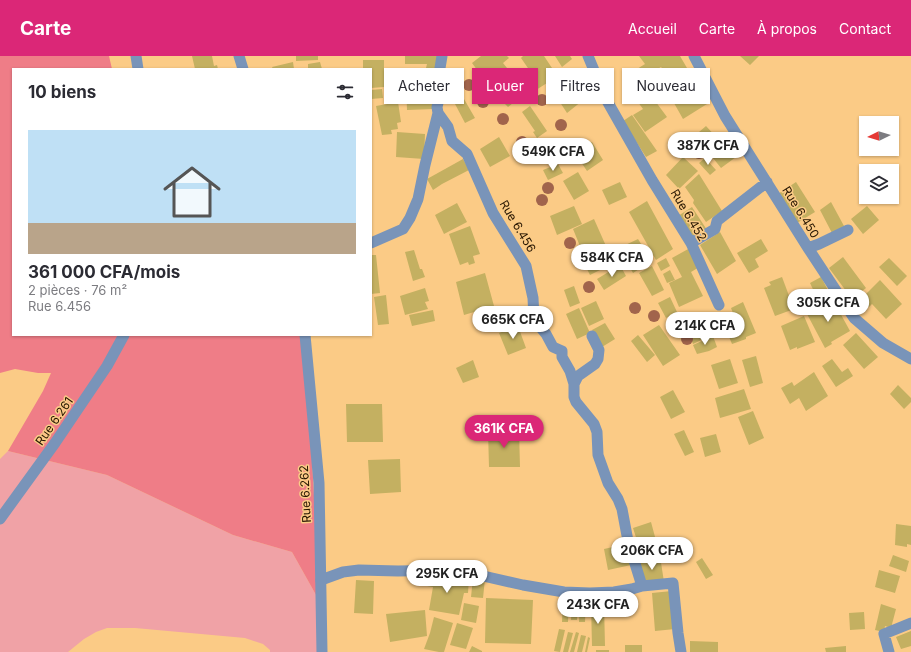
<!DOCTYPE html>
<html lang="fr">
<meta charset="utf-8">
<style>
:root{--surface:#fff;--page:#f7f7f7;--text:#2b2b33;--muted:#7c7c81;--accent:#db2777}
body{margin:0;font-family:Inter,sans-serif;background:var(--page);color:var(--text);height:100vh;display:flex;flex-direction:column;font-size:15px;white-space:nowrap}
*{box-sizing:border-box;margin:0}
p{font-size:13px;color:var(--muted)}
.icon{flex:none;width:22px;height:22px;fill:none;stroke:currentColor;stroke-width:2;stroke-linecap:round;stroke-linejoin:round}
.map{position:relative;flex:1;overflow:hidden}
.side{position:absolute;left:12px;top:12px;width:360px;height:268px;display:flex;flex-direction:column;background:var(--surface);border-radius:0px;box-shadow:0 1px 3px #0004}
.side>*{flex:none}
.hud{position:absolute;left:384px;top:12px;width:380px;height:36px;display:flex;gap:8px}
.needle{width:26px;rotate:265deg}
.buttons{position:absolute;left:859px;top:60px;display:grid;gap:8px}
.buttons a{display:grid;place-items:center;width:40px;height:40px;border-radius:0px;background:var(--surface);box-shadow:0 1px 3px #0004;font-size:20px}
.price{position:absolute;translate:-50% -34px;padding:0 9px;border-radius:14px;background:#fff;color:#222;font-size:13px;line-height:26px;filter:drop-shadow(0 1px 2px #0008)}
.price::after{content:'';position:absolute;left:50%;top:24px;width:12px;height:9px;margin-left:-6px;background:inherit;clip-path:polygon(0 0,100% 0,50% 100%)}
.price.selected{background:var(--accent);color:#fff}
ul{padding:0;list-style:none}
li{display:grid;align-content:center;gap:8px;height:212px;padding:0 16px}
li span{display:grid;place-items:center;height:124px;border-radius:0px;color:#555}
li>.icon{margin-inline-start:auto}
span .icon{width:72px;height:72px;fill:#fffc;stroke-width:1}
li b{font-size:17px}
h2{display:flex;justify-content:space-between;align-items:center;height:48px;padding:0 16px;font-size:17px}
.tag{padding:0 14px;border-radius:0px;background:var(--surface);box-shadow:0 1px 3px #0004;font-size:14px;line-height:36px}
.tag.selected{background:var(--accent);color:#fff}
header{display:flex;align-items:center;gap:24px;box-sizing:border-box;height:56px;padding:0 20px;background:var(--accent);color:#fff}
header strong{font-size:19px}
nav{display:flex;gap:22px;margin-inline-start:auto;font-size:14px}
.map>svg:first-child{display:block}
</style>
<header>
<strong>Carte</strong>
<nav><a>Accueil</a><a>Carte</a><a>À propos</a><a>Contact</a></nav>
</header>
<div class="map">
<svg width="911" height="596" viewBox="0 0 911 596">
<rect width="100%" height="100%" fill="#fbcb86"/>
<!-- green -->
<path fill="#f0a2a6" d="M8,395L107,419L233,479L292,496L320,546L322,596H270V594L263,588L245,582L135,572H107L96,576L84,583L68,596H0V403Z"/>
<!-- forest -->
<path fill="#ef7d87" d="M0,0H109L112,13H13V279H305L320,546L292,496L233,479L107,419L8,395L43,335L51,317H38L15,313L0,317Z"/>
<!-- building -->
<path fill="#c4b061" d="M192,0H212L214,10L217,9L218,13H195Z
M296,0H318V4L296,5Z
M405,0H438L435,13L426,12L427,8H405Z
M481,0H507L509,2L503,7L520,28L522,26L528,35L508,51L500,43L503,41L487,20L483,22L472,7Z
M523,0H544L556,18L547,27L536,34L526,18L530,15L521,2Z
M555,0H570L572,3L562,11Z
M639,0H680L687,12L672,25L661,11L642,22L637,13L645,8Z
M740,0H759L750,9Z
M363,4H384V31L371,32V13H363Z
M293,6L294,13H273L272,11Z
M320,6L322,13H308V8Z
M422,14L423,27L400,28L398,15Z
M565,21L582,45L567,57L550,31Z
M693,26L707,48L683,63L670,40Z
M435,27L434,53L407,54L406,28Z
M644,30L667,61L645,76L633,59L643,53L632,38Z
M382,33L383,42L371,43V34Z
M464,43L475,62L465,67L455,48Z
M398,46L401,66L397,67L398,73L391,74L392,78L382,79L376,50Z
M530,50L547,75L537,82L533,76L535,75L522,56Z
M632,59L657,95L646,101L623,65Z
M706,70L718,83L704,96L692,82Z
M397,76L425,78L424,103L396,101Z
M499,81L510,100L490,111L480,93Z
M723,85L736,101L721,112L709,97Z
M592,86L603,104L587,115L575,97Z
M683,101L698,115L679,133L666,119Z
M705,102L716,114L710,119L699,107Z
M463,103L469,114L442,128L433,134L427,123Z
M558,108L563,117L548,124L543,114Z
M578,116L589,135L574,144L563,125Z
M699,118L722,155L706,166L693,147L694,144L685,131Z
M620,126L627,141L609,149L602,134Z
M796,126L815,156L797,167L778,138Z
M647,145L673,193L656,204L629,156Z
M831,146L844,170L832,177L820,154Z
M457,147L467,166L444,178L435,159Z
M574,150L582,168L557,179L550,160Z
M867,150L879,164L863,178L851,163Z
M692,151L707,174L693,184L678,160Z
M594,163L606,190L584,200L573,173Z
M470,170L480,198L473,200L475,207L469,209L468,206L460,209L449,178Z
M720,176L736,205L717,218L700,189Z
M638,183L650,202L643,207L644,210L633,217L619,192Z
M761,183L768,195L755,203L759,211L749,217L737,197Z
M690,192L701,210L691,216L703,240L679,251L669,227L682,221L672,202Z
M414,194L420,213H422L425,221L413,225L405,196Z
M591,198L600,214L590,219L582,203Z
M371,199H376L380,237L371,238Z
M843,201L866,232L852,243L829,212Z
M666,202L670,210L661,215L657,207Z
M889,202L907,220L897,230L879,211Z
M620,209L626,220L604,234L597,223Z
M652,210L664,234L652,240L639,217Z
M670,214L675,224L667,227L663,218Z
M485,217L494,250L464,259L456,226Z
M782,221L794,253L775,260L764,232L771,229L769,226Z
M821,221L830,238L818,244L810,227Z
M880,224L902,248L886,263L872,248L869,251L861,243Z
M574,230L580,247L570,251L564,234Z
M425,232L429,245L425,246L428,253L405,259L400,240Z
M386,239L389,268L378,269L374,241Z
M670,241L677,256L666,262L658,247Z
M833,244L850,275L831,286L832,288L825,292L807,258Z
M596,245L604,263L589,270L581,252Z
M743,246L756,277L746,281V283L732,288L727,276L739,272L731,252Z
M579,252L590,277L577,283L566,258Z
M433,254L435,265L412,270L409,259Z
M704,260L712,279L693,288L685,269Z
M804,260L815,286L797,293V291L790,294L781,270Z
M605,267L615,283L602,291L592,274Z
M659,269L680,299L663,310L643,279Z
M518,270L526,292L508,299L499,277Z
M856,277L878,301L864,313L843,289Z
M638,279L655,299L647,306L631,285Z
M713,280L717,291L709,295L697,298L693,289Z
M756,300L763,327L750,331L742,304Z
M730,303L738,327L719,333L711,309Z
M832,303L842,316L848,312L853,320L836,331L822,310Z
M473,304L479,321L463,327L456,312Z
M814,316L828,340L806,355L799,342L790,348L781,332L792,326L794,330Z
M898,329L911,342V346L904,353L890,338Z
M744,333L751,353L720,362L715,342Z
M673,334L685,356L671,363L660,341Z
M346,348H382L383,386H347Z
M753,355L764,382L749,389L738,361Z
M519,374L520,411H489L488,375Z
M684,374L694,396L685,400L674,378Z
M716,378L721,396L705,401L700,382Z
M400,403L401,436L370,438L368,404Z
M651,466L658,492L641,497L633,472Z
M896,468L911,470V489L907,488V491L895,489Z
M626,488L631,509L608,514L604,493Z
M893,499L909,505L906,516L889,510Z
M660,500L664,526L644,529L640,505Z
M702,502L713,519L706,523L696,506Z
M879,514L900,520L895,537L875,531Z
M428,519L469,523L468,537H464L459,559L429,554L433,531L427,530Z
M473,522L485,523L483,542L471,541Z
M356,524L374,525L373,558L354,557Z
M672,535L675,573L655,575L652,537Z
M593,538L604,539V546L592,545Z
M620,538H627V545L619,544Z
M486,542L533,544L531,588L485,587Z
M563,543H569L568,566H562Z
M572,544H578L577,564H571Z
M580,544H586L585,566H579Z
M464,547L479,550L476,567L461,564Z
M591,548H604L605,590H592Z
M881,548L896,553L891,572L885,570L884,576L875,574Z
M425,554L427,580L390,586L386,558Z
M864,556L865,573L850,574L849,557Z
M434,561L453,567L444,596H439L424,593L430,577Z
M457,567L473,572L466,593L450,589Z
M559,573L565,574L560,596L554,595Z
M911,575V590L901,593L896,581Z
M568,576L573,577L568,596H563Z
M576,576L579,577L574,596H570Z
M581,579L586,580L582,596H577Z
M588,581L590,582L587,596H585Z
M690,585L718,586V596H690Z
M625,589H642V596H625Z
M472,590L482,595V596H469Z
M846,590V596H826L825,592Z
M596,594H609V596H596Z"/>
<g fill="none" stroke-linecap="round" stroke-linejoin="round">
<!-- minor -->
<path stroke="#7994b9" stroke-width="11" d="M136,0L138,13
M442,0L439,18V43L437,51L438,57L448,71L452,85L467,98L493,157L526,210L533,242L534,262L536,266L546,278L553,291L562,295V301L570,315L574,328V341L576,346L594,368L597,376L598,399L608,427L618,443L622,453L628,485L642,530
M588,0L606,43L652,124L691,187L719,249
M694,0L725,60L808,192L854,262L883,287L911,303
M371,187L403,173L410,162L418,143L425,109L438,57
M691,187L715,173L717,165L767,126
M808,192L819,188L848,174
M574,328L578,320L595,308L598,303L599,294L592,280
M0,463L55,387L107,310L124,279
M321,524L343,516L359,514L398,515L457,514L523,529L564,536L590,537L614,536L632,533L642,530L673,527L678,577L681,596
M889,596L884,578L911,567"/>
<!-- tertiary -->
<path stroke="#7994b9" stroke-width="11" d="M239,0L243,13
M305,279L319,427L322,596"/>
</g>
<!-- trees -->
<g fill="#a1644c">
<circle cx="431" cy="18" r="6"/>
<circle cx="469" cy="29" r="6"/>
<circle cx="666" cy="37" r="6"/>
<circle cx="542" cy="44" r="6"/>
<circle cx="483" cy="46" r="6"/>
<circle cx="503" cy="63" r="6"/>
<circle cx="561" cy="69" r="6"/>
<circle cx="522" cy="86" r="6"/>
<circle cx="685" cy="89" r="6"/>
<circle cx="699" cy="97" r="6"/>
<circle cx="548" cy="132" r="6"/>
<circle cx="542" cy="144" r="6"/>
<circle cx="570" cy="187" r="6"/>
<circle cx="589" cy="231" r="6"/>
<circle cx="635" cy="252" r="6"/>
<circle cx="654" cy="260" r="6"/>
<circle cx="687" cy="283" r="6"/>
</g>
<g text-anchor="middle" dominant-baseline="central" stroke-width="3" stroke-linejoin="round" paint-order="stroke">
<!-- street labels -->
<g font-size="12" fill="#261500" stroke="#fbcb86">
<text transform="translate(801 156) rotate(58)">Rue 6.450</text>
<text transform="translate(689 159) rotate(59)">Rue 6.452</text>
<text transform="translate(518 170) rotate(59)">Rue 6.456</text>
<text transform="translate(54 365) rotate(-55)">Rue 6.261</text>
<text transform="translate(305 438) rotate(-93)">Rue 6.262</text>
</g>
</g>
</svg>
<div class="buttons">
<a><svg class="needle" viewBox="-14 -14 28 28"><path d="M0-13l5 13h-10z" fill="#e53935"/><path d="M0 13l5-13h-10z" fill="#7c7c81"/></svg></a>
<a><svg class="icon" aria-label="layers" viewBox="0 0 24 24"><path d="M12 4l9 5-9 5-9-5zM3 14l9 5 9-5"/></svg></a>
</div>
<b class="price" style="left:708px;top:110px">387K CFA</b>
<b class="price" style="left:553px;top:116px">549K CFA</b>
<b class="price" style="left:612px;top:222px">584K CFA</b>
<b class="price" style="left:828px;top:267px">305K CFA</b>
<b class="price" style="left:513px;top:284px">665K CFA</b>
<b class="price" style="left:705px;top:290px">214K CFA</b>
<b class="price selected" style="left:504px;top:393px">361K CFA</b>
<b class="price" style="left:652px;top:515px">206K CFA</b>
<b class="price" style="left:447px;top:538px">295K CFA</b>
<b class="price" style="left:598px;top:569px">243K CFA</b>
<div class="hud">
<a class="tag">Acheter</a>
<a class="tag selected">Louer</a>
<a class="tag">Filtres</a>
<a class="tag">Nouveau</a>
</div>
<section class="side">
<h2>10 biens<svg class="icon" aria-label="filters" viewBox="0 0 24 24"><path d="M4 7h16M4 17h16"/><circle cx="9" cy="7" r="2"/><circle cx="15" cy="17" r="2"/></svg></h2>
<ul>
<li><span style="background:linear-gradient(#bfe0f5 75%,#b9a48a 0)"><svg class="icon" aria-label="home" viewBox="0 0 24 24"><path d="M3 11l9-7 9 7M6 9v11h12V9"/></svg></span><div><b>361 000 CFA/mois</b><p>2 pièces · 76 m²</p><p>Rue 6.456</p></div></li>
</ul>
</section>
</div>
